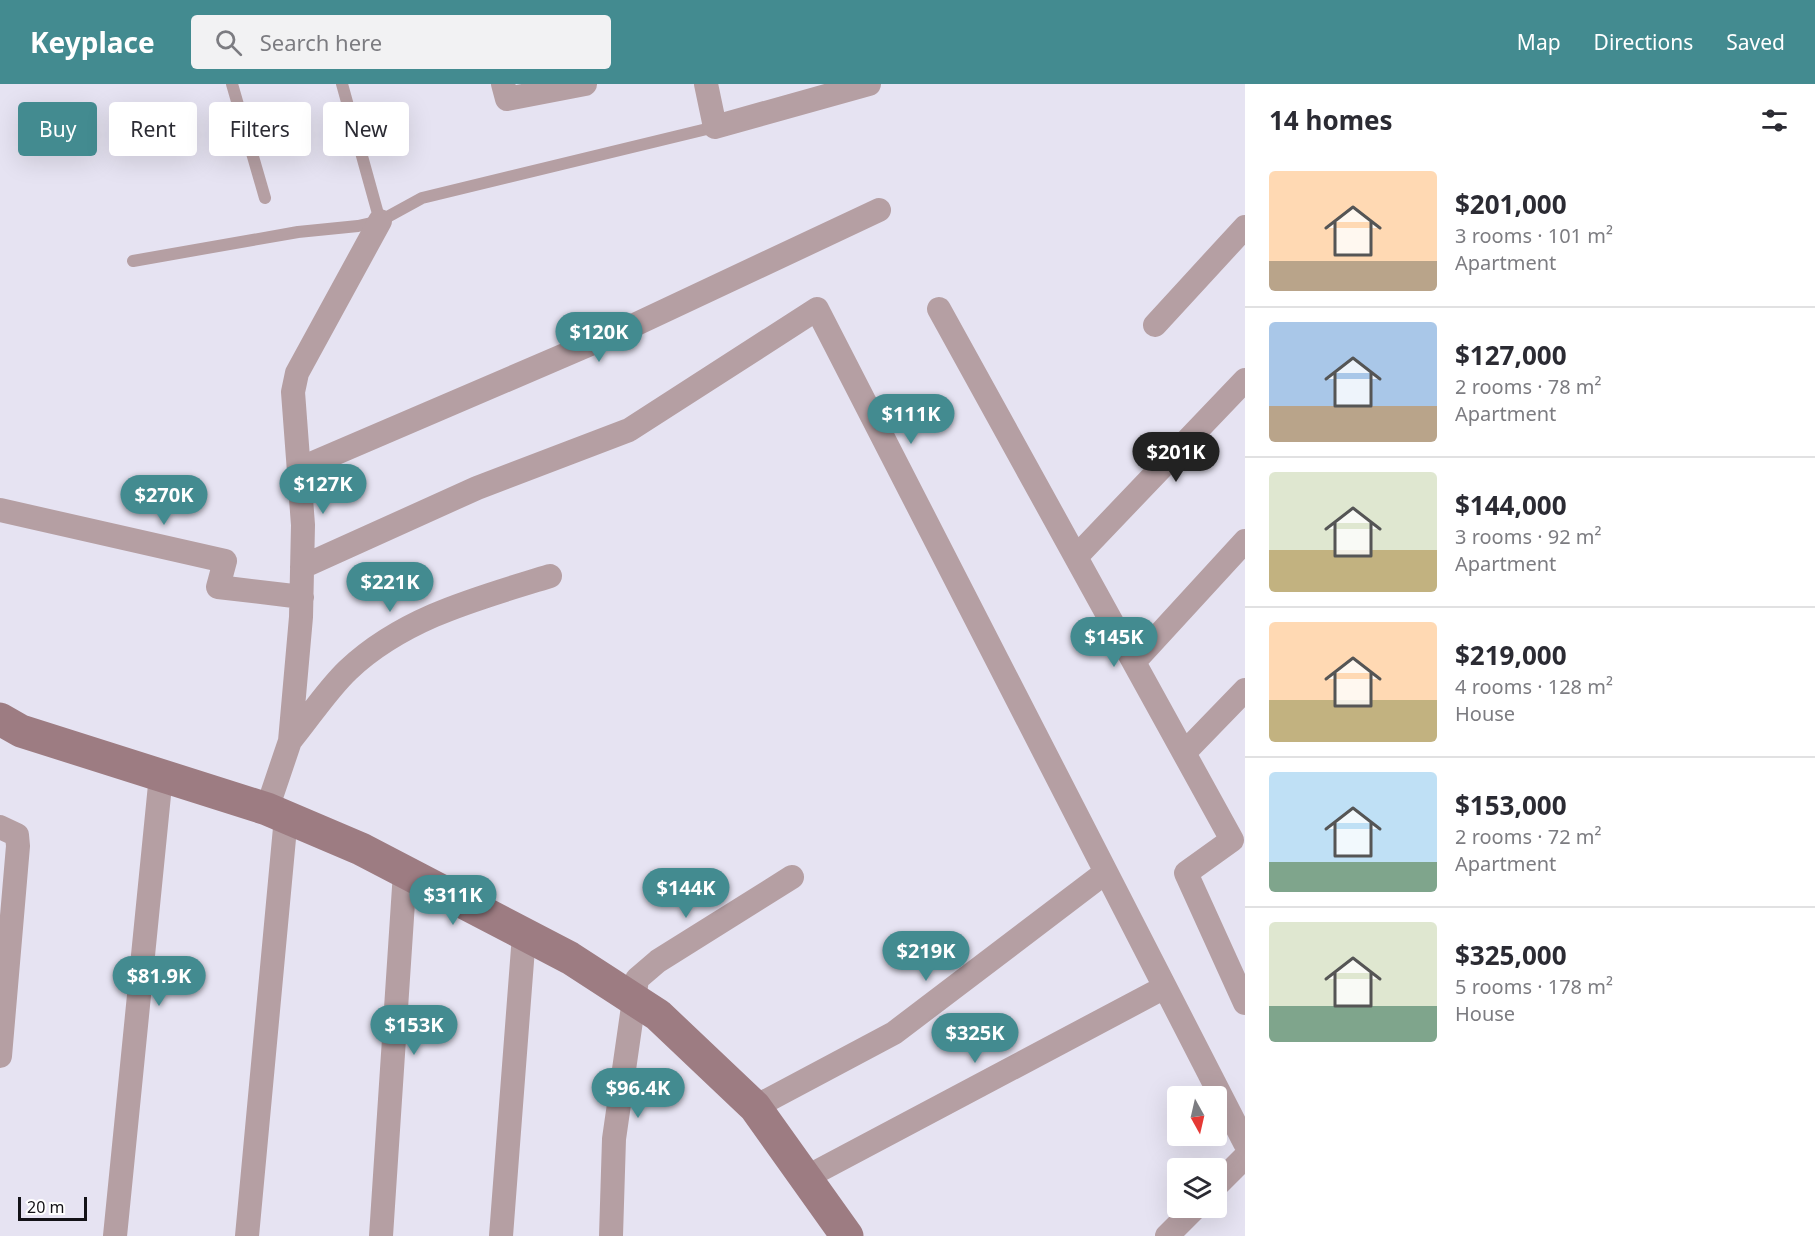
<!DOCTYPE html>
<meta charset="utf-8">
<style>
:root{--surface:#fff;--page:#f2f2f3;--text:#2b2b33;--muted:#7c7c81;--line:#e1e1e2;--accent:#438b90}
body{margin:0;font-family:"Noto Sans",sans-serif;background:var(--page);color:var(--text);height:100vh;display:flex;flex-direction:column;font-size:22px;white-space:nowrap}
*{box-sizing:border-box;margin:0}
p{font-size:20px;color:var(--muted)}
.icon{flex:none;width:33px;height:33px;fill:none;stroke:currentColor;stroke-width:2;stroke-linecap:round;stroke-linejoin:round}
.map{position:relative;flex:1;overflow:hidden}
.drawer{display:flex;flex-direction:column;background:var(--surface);width:570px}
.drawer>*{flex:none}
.banner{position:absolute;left:18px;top:18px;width:570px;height:54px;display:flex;gap:12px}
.needle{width:39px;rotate:172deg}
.tools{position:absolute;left:1167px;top:1002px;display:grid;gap:12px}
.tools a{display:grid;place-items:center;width:60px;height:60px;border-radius:6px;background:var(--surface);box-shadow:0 6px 24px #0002;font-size:30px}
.scale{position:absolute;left:18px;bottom:15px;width:69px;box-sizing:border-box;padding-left:6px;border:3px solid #131217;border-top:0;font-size:16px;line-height:21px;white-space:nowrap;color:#131217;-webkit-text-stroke:4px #fff;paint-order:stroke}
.price{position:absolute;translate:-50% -51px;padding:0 14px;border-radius:21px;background:var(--accent);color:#fff;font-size:20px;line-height:39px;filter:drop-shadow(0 2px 3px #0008)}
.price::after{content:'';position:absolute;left:50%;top:36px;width:18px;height:14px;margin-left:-9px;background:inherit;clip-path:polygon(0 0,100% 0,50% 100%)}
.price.on{background:#222;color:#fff}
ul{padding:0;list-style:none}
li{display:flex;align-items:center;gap:18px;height:150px;padding:0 24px}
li+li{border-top:2px solid var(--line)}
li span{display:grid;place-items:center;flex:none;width:168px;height:120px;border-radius:6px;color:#555}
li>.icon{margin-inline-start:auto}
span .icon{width:72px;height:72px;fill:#fffc;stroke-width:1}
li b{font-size:26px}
h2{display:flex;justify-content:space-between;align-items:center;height:72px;padding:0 24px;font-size:26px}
.tag{padding:0 21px;border-radius:6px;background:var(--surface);box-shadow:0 6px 24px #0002;font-size:21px;line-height:54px}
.tag.on{background:var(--accent);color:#fff}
header{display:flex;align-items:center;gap:36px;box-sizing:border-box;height:84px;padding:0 30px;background:var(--accent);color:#fff}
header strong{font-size:28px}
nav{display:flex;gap:33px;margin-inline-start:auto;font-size:21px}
.search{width:420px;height:54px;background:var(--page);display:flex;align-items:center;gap:15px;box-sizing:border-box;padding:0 21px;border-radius:6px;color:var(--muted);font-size:22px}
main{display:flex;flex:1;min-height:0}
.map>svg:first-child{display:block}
</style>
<header>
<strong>Keyplace</strong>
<div class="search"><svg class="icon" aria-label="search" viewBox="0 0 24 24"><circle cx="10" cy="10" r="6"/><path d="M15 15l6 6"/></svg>Search here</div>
<nav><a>Map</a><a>Directions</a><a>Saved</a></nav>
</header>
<main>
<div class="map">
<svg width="1245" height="1152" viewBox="0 0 1245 1152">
<rect width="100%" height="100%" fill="#e6e3f2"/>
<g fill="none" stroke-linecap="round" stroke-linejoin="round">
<!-- lane -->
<path stroke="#b59fa3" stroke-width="12" d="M232,0L265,114
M342,0L380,137
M133,177L298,148L358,142L380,137L422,114L715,43"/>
<!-- street -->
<path stroke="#b59fa3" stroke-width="24" d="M503,0L507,15L585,0
M706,0L715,43L869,0
M939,225L1232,756L1186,789L1245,919
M1155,241L1245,143
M299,385L630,243L879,126
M0,426L225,477L218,503L302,513
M1076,473L1245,296
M302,483L477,404L629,346L817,225L1245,1059
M1134,578L1245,457
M290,657C309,634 327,606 348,586C404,533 479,514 550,492
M1184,669L1245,606
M267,725L290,657L301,533L303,441L293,308L297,289L380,137
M0,743L17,751L18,762L0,972
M755,1023L894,949L1106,788
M805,1094L1165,903
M1216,1102L1245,1073
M115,1152L161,691
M247,1152L286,733
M381,1152L405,788
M501,1152L524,851
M611,1152L614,1055L637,895L658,877L792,793
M1167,1152L1195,1124"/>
<!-- secondary -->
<path stroke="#9d7c82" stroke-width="33" d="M0,635L21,647L267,725L361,765L570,874L658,931L755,1023L847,1152"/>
</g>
</svg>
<div class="tools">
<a><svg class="needle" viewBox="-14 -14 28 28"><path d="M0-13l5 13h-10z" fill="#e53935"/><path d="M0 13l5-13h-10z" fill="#7c7c81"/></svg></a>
<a><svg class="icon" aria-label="layers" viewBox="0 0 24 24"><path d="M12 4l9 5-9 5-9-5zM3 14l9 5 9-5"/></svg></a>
</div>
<div class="scale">20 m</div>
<b class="price" style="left:599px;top:279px">$120K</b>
<b class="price" style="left:911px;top:361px">$111K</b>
<b class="price on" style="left:1176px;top:399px">$201K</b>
<b class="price" style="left:323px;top:431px">$127K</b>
<b class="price" style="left:164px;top:442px">$270K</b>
<b class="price" style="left:390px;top:529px">$221K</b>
<b class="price" style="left:1114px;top:584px">$145K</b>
<b class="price" style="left:686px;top:835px">$144K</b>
<b class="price" style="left:453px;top:842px">$311K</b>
<b class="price" style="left:926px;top:898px">$219K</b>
<b class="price" style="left:159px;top:923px">$81.9K</b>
<b class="price" style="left:414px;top:972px">$153K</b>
<b class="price" style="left:975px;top:980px">$325K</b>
<b class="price" style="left:638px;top:1035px">$96.4K</b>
<div class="banner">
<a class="tag on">Buy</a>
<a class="tag">Rent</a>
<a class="tag">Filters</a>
<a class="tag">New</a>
</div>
</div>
<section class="drawer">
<h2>14 homes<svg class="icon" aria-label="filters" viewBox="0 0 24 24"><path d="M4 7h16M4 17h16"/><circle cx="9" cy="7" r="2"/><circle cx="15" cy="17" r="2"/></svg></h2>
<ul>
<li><span style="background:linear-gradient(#ffd9b3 75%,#b9a48a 0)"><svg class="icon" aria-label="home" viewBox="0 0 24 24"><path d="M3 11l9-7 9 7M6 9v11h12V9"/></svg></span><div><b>$201,000</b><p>3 rooms · 101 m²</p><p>Apartment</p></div></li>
<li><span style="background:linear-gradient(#a9c7e8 70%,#b9a48a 0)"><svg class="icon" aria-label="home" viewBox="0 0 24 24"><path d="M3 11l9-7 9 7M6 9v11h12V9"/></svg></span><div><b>$127,000</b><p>2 rooms · 78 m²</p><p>Apartment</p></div></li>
<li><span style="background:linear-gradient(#dfe7d0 65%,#c2b280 0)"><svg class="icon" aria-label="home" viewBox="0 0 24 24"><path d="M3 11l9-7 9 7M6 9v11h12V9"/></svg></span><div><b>$144,000</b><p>3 rooms · 92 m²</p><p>Apartment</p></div></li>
<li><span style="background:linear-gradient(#ffd9b3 65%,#c2b280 0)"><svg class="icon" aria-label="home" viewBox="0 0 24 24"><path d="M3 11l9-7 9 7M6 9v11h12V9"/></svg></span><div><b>$219,000</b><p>4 rooms · 128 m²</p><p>House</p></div></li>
<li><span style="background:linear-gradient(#bfe0f5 75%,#7fa58c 0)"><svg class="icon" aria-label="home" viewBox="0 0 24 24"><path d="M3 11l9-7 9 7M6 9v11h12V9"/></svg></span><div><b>$153,000</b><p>2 rooms · 72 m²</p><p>Apartment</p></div></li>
<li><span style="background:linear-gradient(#dfe7d0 70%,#7fa58c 0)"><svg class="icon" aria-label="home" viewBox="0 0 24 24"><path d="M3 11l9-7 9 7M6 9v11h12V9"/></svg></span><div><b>$325,000</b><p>5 rooms · 178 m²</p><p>House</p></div></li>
</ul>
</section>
</main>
